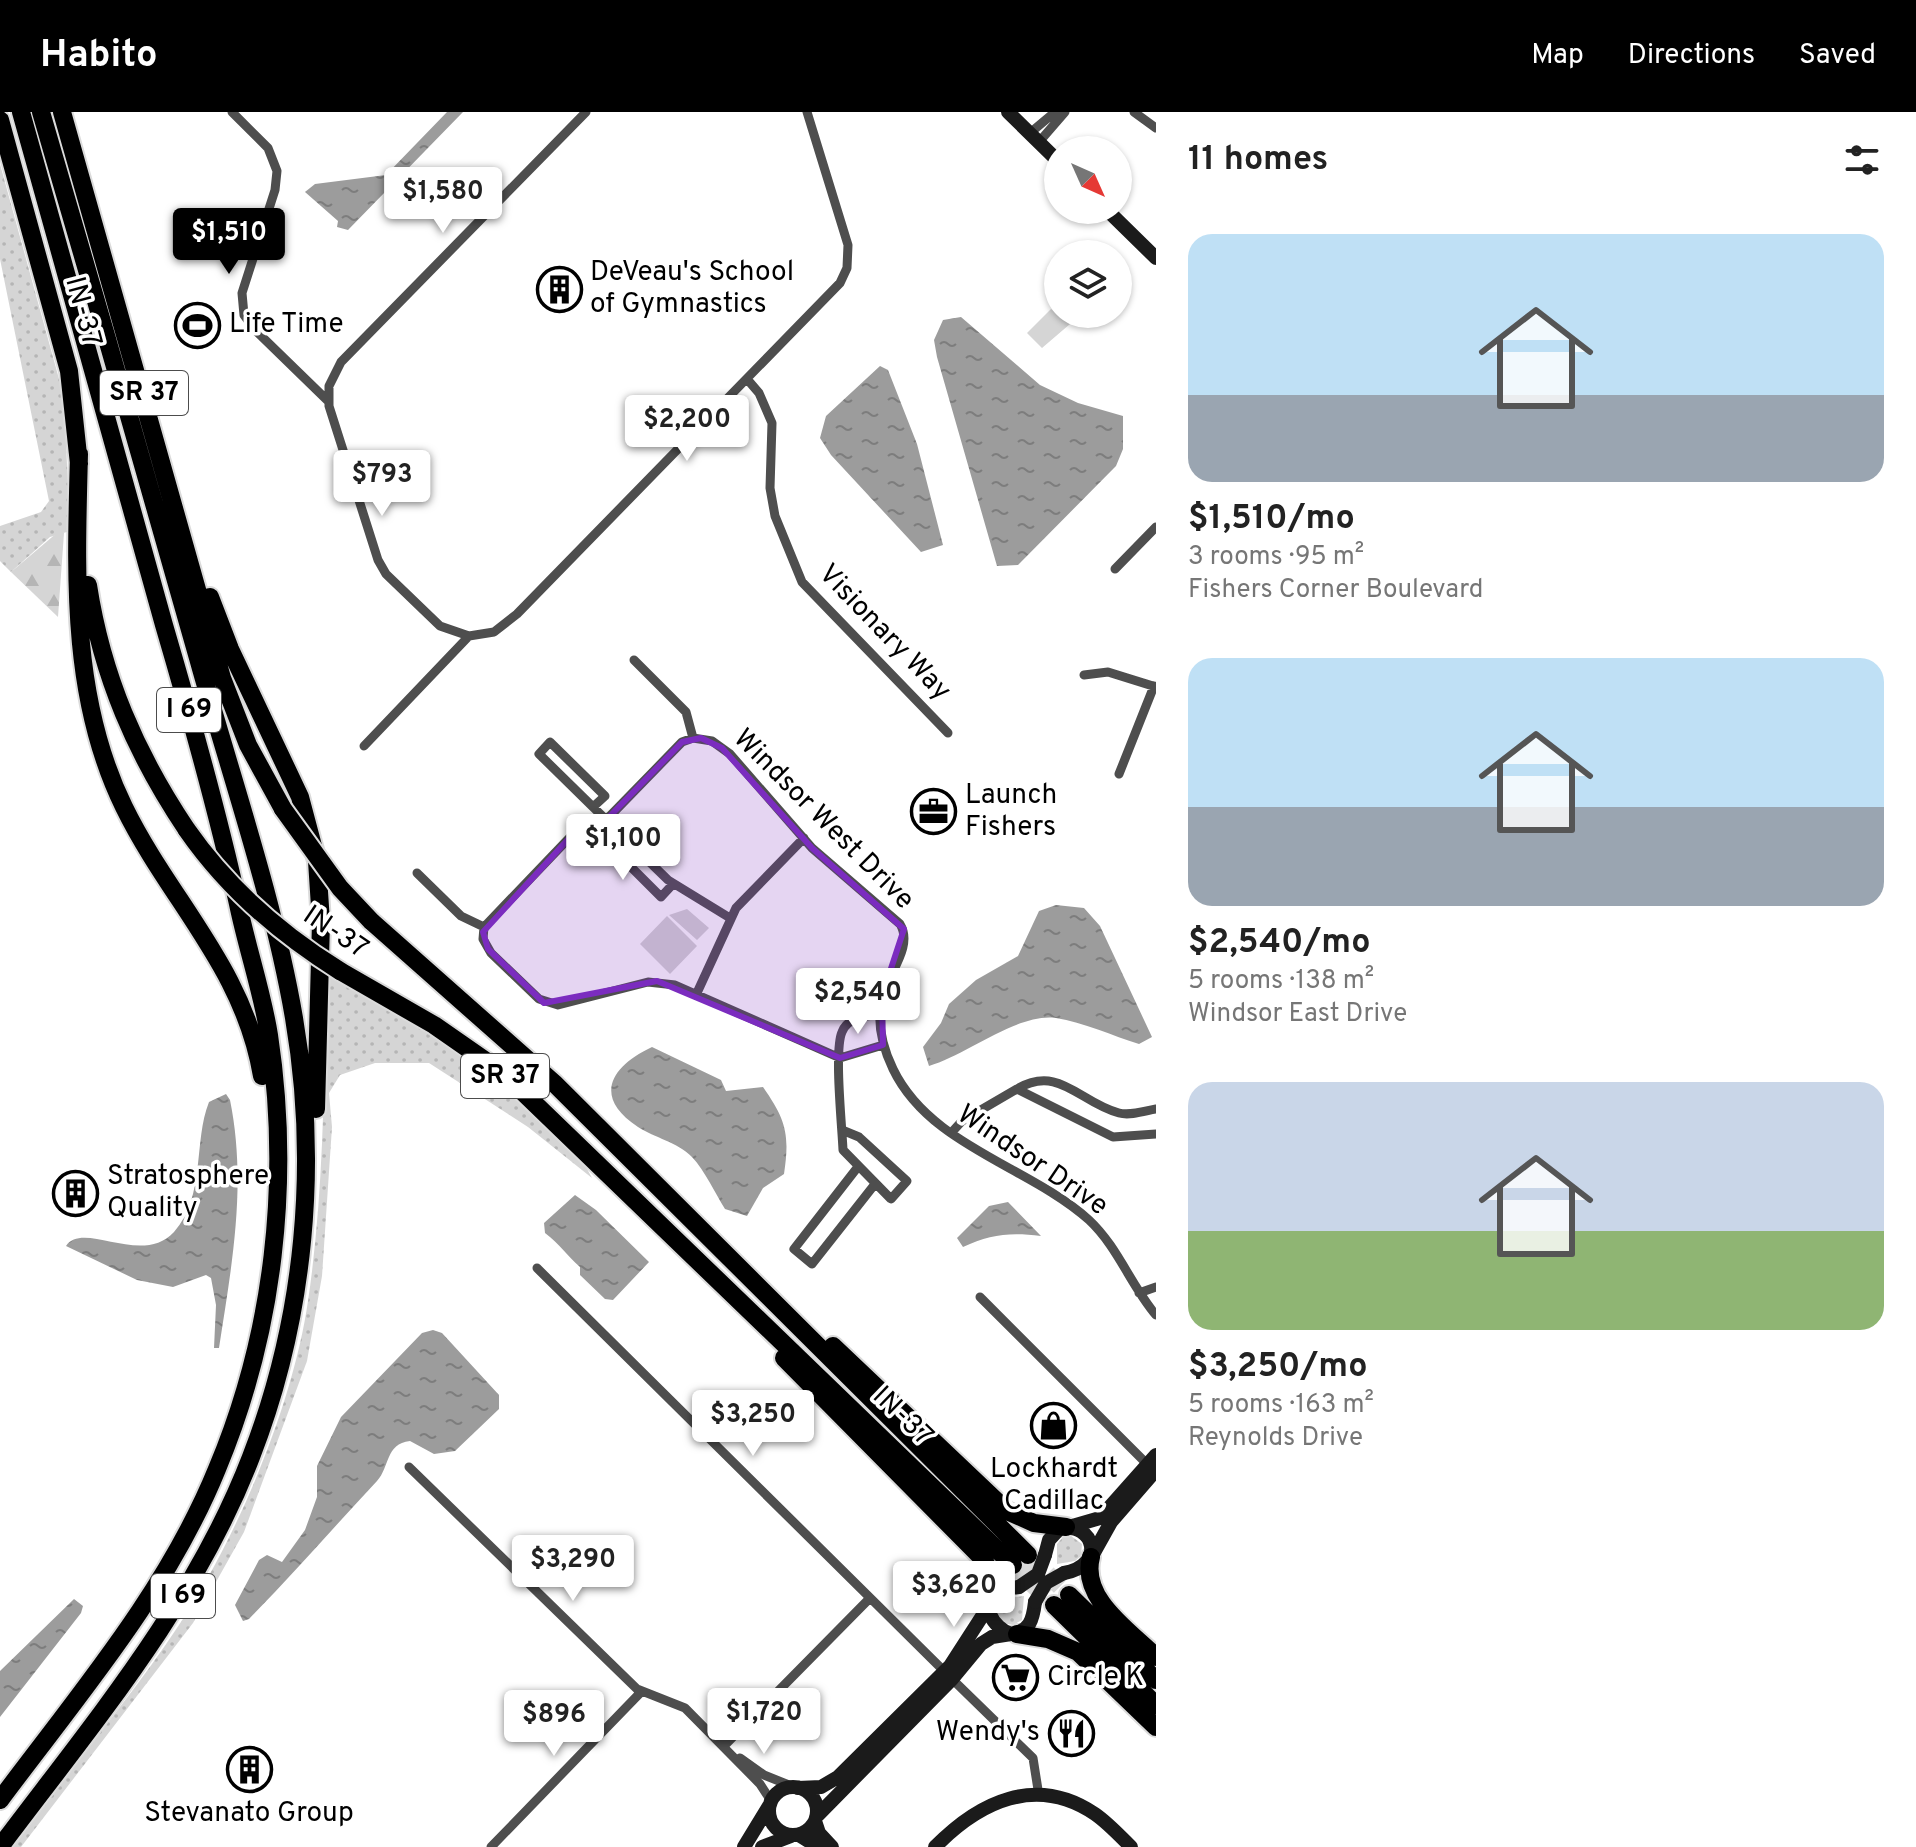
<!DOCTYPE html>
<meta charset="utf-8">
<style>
:root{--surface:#fff;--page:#f6f6f6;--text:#222;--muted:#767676;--accent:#000}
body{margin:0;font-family:Overpass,sans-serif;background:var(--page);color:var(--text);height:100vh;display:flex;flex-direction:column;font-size:30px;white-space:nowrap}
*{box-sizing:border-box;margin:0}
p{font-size:26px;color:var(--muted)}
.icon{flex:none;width:44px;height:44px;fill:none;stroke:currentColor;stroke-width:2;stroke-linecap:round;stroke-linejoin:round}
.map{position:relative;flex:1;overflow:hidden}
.details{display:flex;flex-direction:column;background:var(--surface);width:760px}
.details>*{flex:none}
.needle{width:52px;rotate:135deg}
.tools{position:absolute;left:1044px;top:24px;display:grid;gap:16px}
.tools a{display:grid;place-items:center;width:88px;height:88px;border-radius:50%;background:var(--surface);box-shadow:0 2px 6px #0004;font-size:40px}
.price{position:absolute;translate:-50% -68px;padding:0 18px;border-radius:8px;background:#fff;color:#222;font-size:26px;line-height:52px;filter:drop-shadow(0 2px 4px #0008)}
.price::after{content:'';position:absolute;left:50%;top:48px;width:24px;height:18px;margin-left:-12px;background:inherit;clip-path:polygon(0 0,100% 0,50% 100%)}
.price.on{background:var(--accent);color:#fff}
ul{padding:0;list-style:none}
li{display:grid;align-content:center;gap:16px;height:424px;padding:0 32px}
li span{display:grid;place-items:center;height:248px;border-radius:24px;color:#555}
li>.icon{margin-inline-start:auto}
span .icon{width:144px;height:144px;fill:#fffc;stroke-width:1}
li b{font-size:34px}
h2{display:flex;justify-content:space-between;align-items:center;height:96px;padding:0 32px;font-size:34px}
header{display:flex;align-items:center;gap:48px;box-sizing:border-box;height:112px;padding:0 40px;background:var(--accent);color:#fff}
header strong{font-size:38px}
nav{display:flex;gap:44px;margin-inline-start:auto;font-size:28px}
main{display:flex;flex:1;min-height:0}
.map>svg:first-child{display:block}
</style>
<header>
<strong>Habito</strong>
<nav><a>Map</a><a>Directions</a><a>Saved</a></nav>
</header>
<main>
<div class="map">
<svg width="1156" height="1735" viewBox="0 0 1156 1735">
<defs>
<pattern id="grass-dots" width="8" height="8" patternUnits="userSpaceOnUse" patternTransform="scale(2)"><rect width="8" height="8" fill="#d5d5d5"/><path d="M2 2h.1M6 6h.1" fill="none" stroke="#b5b5b5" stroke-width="1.8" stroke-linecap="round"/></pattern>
<pattern id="forest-firs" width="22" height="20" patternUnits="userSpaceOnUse" patternTransform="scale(2)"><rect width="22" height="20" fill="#d5d5d5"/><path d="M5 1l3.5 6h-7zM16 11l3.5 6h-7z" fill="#b5b5b5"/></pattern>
<pattern id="water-ripples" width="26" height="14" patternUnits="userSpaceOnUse" patternTransform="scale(2)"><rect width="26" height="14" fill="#9c9c9c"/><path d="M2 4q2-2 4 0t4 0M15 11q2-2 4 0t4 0" fill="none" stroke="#7d7d7d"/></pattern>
</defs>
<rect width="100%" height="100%" fill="#fff"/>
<!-- grass -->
<path fill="url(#grass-dots)" d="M0,52L64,285L70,419L50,425L11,460L0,449V414L41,400L49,389L0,147Z
M326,863L445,929L526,995L585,1053L592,1066L528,1015L429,951H375L340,963L329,981L332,1015L322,1164L307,1249L244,1420L193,1511L21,1735H11C66,1661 128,1590 179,1513C237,1426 293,1293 308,1189C324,1081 324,972 326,863Z
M1071,1424L1082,1432L1081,1444L1075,1449L1057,1452V1432L1063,1425Z
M1024,1484L1022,1508L1013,1513L1003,1511L998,1502L999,1493L1008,1486Z"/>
<!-- forest -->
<path fill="url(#forest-firs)" d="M58,420L64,421L58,505L11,460Z"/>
<!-- green -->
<path fill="#d5d5d5" d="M1051,197L1070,212L1042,236L1027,221Z
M687,797L709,816L697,828L669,803Z
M667,804L697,834L670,862L640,832Z"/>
<!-- water -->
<path fill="url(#water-ripples)" d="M447,0H463L348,118L337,115L338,109L305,80L315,72L386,63Z
M961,205L1040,273L1078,291L1123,304V337L1116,354L1018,453L997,454L937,245L934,228L943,208Z
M880,254L888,258L917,332L943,433L921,440L831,343L820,326L826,304Z
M1056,793L1084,796L1100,814L1152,925L1139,932C1113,924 1083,910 1056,906C1017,901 967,943 929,954L923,935L941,911L949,892L976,868L1018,844L1039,799Z
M652,935L721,968L726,979L763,975C786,1008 790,1022 784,1062L763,1076L747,1104L725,1097C715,1081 705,1059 692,1045C677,1030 655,1026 638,1015C592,985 611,954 652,935Z
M226,982L230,988C247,1072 232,1152 219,1236H214L216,1193L211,1166L206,1163L173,1175L137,1168L66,1134C83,1108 142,1155 174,1120C206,1084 193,1030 209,990Z
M575,1083L596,1098L649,1150L613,1188L605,1187L580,1163V1155C567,1144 560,1132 545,1121L544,1111Z
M1008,1090L1041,1124C1011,1120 990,1122 963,1135L957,1126L989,1094Z
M433,1218L442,1221L499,1283V1297L455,1339L434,1342L410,1329C385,1332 390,1355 377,1369C334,1415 293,1462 249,1507L243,1509L235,1493L259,1448L267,1443L282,1450L305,1418L317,1385V1354L341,1305L422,1221Z
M74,1487L83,1494L81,1501L0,1605V1559Z"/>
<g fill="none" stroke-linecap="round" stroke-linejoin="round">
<!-- highway-tunnel -->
<path stroke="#d9d9d9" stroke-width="18" stroke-dasharray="18 9" stroke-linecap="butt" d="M1028,1443L1069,1483
M1013,1453L1054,1493"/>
<defs>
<path id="highway" d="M62,0L222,566L248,633L283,697
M0,8L69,259L79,352
M79,342C76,461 70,585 124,695C170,789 244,856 262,964
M88,473C102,564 136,642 187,718
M210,485L230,537L300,685L317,749L321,810L316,997
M371,809L554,971L1028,1443
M340,859L434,913L503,961L1013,1453
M833,1234L1007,1399L1034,1411L1066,1415
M784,1246L984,1448L994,1468L992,1487
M1091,1445C1080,1487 1130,1519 1156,1545
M1069,1483L1156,1568
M1054,1493L1156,1593
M1017,1522L1048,1527L1078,1540L1156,1615
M0,1688C79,1582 167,1480 217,1357C274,1221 291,1069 269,923C262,879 247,836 238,792C217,697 191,605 164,513C116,342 69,171 21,0
M0,1735C93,1611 195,1491 251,1345C305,1206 319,1052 294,906C273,784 231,665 198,546C147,363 94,182 41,0"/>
</defs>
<!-- highway casing -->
<use href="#highway" stroke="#dbdbdb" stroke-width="22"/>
<!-- street -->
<path stroke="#4e4e4e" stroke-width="9" d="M232,0L268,36L277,59L275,78L242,181L244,203L255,218L328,289
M1134,0L1156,16
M1030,21L1055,0
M1039,30L1065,0
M747,267L759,281L772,311L770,376L775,404L802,470L948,621
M1115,457L1156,415
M469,524L440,514L386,462L378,448L329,294V274L341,250L586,0
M634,548L686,600L693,626L712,629L730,642L812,736L900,812C914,835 887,863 882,886C876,911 882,934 893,957C930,1034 1029,1054 1089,1108C1118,1135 1131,1174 1156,1203
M1084,563L1108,560L1156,575
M550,630L605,684L593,695L539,642Z
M364,634L469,524L494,520L517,502L840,171L847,156L848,133L807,0
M1119,662L1154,574
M593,695L668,768L730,806
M618,720L607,731L661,785L673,772
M417,761L461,804L484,815L483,827L491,841L539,887L558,893L648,870L675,873L840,946L883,933
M484,815L573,722L610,704L682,630L693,626
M696,883L736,796L804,726
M1017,977C1059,952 1080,991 1119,1001C1130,1004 1145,999 1156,997
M842,1018L859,1025L907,1069L891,1087L843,1038C842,1014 834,938 842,920C847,906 866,903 879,903
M952,1020L962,1009L1017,977L1113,1025L1156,1022
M857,1056L794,1137L812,1152L875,1072
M537,1156L945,1560
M1139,1181L1156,1175
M980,1185L1147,1352
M409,1355L637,1577L685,1596L760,1672L771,1689
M952,1567L1033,1646L1039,1684
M724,1634L870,1486
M740,1646L764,1663L794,1675
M491,1735L642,1579"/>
<!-- secondary -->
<path stroke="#1b1b1b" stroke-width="14" d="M1008,0L1058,49
M1107,98L1156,146
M1069,1415L1100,1406L1156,1343
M1045,1443L1049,1428L1060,1416C1095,1410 1106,1454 1064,1461
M1092,1444L1111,1410L1156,1358
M1019,1475C1013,1476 1006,1476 1000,1479C977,1490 993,1516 1011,1522C1030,1520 1033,1507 1035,1490
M769 1699a24 24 0 1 1 48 0a24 24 0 1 1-48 0Z
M798,1676L821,1675L838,1665L950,1554L990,1492
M817,1704L952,1567L981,1532L992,1525L1011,1522
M815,1709L819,1721L832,1735
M799,1723L818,1735
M744,1735L769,1694
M762,1735L791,1724
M935,1735C979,1690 1036,1662 1095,1702C1108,1711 1120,1724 1131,1735"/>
<!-- highway -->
<use href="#highway" stroke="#000" stroke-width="18"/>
<defs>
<path id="highway-bridge" d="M283,697L340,776L371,809
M187,718C228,777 279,821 340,859"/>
</defs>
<!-- highway-bridge casing -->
<use href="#highway-bridge" stroke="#dbdbdb" stroke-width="22" stroke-linecap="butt"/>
<!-- secondary-bridge -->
<path stroke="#1b1b1b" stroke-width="14" d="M1019,1475L1038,1462L1045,1443
M1035,1490L1046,1471L1064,1461"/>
<!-- highway-bridge -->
<use href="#highway-bridge" stroke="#000" stroke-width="18"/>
</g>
<!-- marked area -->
<path fill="#7b2cbf" fill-opacity="0.2" stroke="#7b2cbf" stroke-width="6" stroke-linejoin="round" d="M701,626L722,636L812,736L904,817L882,884L883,933L840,946L657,869L544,891L488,837L483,820L573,722L610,704L682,630Z"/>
<!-- icons -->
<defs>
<symbol id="building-ring" viewBox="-11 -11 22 22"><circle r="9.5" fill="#fff" stroke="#000" stroke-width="1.5"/><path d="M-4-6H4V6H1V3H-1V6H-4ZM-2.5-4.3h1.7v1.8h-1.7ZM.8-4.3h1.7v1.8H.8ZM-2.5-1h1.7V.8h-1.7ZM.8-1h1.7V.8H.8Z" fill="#000"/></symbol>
<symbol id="stadium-ring" viewBox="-11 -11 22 22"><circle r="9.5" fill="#fff" stroke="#000" stroke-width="1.5"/><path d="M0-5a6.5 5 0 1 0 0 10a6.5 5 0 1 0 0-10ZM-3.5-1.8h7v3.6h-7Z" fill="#000"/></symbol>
<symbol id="office-ring" viewBox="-11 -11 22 22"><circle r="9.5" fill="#fff" stroke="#000" stroke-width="1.5"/><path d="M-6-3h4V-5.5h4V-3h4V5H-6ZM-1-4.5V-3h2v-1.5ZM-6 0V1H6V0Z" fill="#000"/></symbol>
<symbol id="shop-ring" viewBox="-11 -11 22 22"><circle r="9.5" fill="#fff" stroke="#000" stroke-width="1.5"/><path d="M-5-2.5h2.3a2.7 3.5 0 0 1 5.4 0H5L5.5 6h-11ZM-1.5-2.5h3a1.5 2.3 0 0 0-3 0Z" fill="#000"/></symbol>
<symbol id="supermarket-ring" viewBox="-11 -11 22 22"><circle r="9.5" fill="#fff" stroke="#000" stroke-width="1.5"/><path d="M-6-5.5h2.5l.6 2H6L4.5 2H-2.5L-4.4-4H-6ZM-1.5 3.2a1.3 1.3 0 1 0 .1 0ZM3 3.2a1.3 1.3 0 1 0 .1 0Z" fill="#000"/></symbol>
<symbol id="restaurant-ring" viewBox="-11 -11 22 22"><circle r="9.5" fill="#fff" stroke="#000" stroke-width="1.5"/><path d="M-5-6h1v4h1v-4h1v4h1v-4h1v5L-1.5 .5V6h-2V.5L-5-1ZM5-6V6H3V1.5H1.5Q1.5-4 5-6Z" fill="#000"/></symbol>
</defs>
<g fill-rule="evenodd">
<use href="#building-ring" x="534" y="152" width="51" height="51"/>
<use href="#stadium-ring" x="172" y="188" width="51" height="51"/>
<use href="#office-ring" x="908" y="674" width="51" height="51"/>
<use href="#building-ring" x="50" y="1056" width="51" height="51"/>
<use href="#shop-ring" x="1028" y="1288" width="51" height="51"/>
<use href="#supermarket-ring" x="990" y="1540" width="51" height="51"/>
<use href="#restaurant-ring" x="1046" y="1596" width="51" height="51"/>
<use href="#building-ring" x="224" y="1632" width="51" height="51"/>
</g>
<g text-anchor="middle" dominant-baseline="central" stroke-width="7" stroke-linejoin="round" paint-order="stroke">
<!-- shield labels -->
<g fill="#fff" stroke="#4c4c4c" stroke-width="2">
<rect x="100" y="259" width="88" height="44" rx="6"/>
<rect x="157" y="576" width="64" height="44" rx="6"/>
<rect x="461" y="942" width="88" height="44" rx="6"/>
<rect x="151" y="1462" width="64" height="44" rx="6"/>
</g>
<g font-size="26" font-weight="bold" fill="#000">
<text x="144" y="281">SR 37</text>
<text x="189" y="598">I 69</text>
<text x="505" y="964">SR 37</text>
<text x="183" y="1484">I 69</text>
</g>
<!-- poi labels -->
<g font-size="28" fill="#000" stroke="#fff" text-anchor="start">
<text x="590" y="161">DeVeau's School<tspan x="590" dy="32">of Gymnastics</tspan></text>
<text x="229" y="213">Life Time</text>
<text x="965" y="684">Launch<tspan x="965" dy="32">Fishers</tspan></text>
<text x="107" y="1065">Stratosphere<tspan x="107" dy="32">Quality</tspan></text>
<text x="1054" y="1358" text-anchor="middle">Lockhardt<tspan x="1054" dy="32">Cadillac</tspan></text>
<text x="1047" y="1566">Circle K</text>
<text x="1040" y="1621" text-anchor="end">Wendy's</text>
<text x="249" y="1702" text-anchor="middle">Stevanato Group</text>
</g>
<!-- street labels -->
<g font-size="28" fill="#000" stroke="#fff">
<text transform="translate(82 200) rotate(75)">IN-37</text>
<text transform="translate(884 521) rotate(46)">Visionary Way</text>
<text transform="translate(823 708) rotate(45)">Windsor West Drive</text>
<text transform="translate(335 821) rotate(34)">IN-37</text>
<text transform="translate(1032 1049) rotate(34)">Windsor Drive</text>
<text transform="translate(902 1305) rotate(44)">IN-37</text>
</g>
</g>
</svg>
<div class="tools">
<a><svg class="needle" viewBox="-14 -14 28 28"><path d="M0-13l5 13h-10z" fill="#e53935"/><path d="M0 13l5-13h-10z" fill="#767676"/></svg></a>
<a><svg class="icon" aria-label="layers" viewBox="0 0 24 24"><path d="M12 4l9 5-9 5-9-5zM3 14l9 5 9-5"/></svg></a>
</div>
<b class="price" style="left:443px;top:123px">$1,580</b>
<b class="price on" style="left:229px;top:164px">$1,510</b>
<b class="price" style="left:687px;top:351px">$2,200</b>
<b class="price" style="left:382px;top:406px">$793</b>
<b class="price" style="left:623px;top:770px">$1,100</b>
<b class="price" style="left:858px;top:924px">$2,540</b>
<b class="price" style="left:753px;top:1346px">$3,250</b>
<b class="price" style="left:573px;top:1491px">$3,290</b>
<b class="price" style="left:954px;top:1517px">$3,620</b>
<b class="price" style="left:764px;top:1644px">$1,720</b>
<b class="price" style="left:554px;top:1646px">$896</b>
</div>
<section class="details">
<h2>11 homes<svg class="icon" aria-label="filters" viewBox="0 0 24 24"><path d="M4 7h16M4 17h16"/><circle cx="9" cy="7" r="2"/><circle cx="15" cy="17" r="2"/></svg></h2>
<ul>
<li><span style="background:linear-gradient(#bfe0f5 65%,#9aa5b1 0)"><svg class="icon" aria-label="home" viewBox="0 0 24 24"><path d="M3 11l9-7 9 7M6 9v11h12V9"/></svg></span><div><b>$1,510/mo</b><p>3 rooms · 95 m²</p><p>Fishers Corner Boulevard</p></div></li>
<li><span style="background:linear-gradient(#bfe0f5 60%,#9aa5b1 0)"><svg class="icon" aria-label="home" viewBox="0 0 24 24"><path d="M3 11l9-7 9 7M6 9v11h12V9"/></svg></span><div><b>$2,540/mo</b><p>5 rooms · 138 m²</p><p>Windsor East Drive</p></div></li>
<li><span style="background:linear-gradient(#c9d6e8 60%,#8fb573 0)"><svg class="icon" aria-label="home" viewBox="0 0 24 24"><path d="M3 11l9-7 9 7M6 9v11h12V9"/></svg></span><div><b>$3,250/mo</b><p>5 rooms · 163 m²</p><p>Reynolds Drive</p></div></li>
</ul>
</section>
</main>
